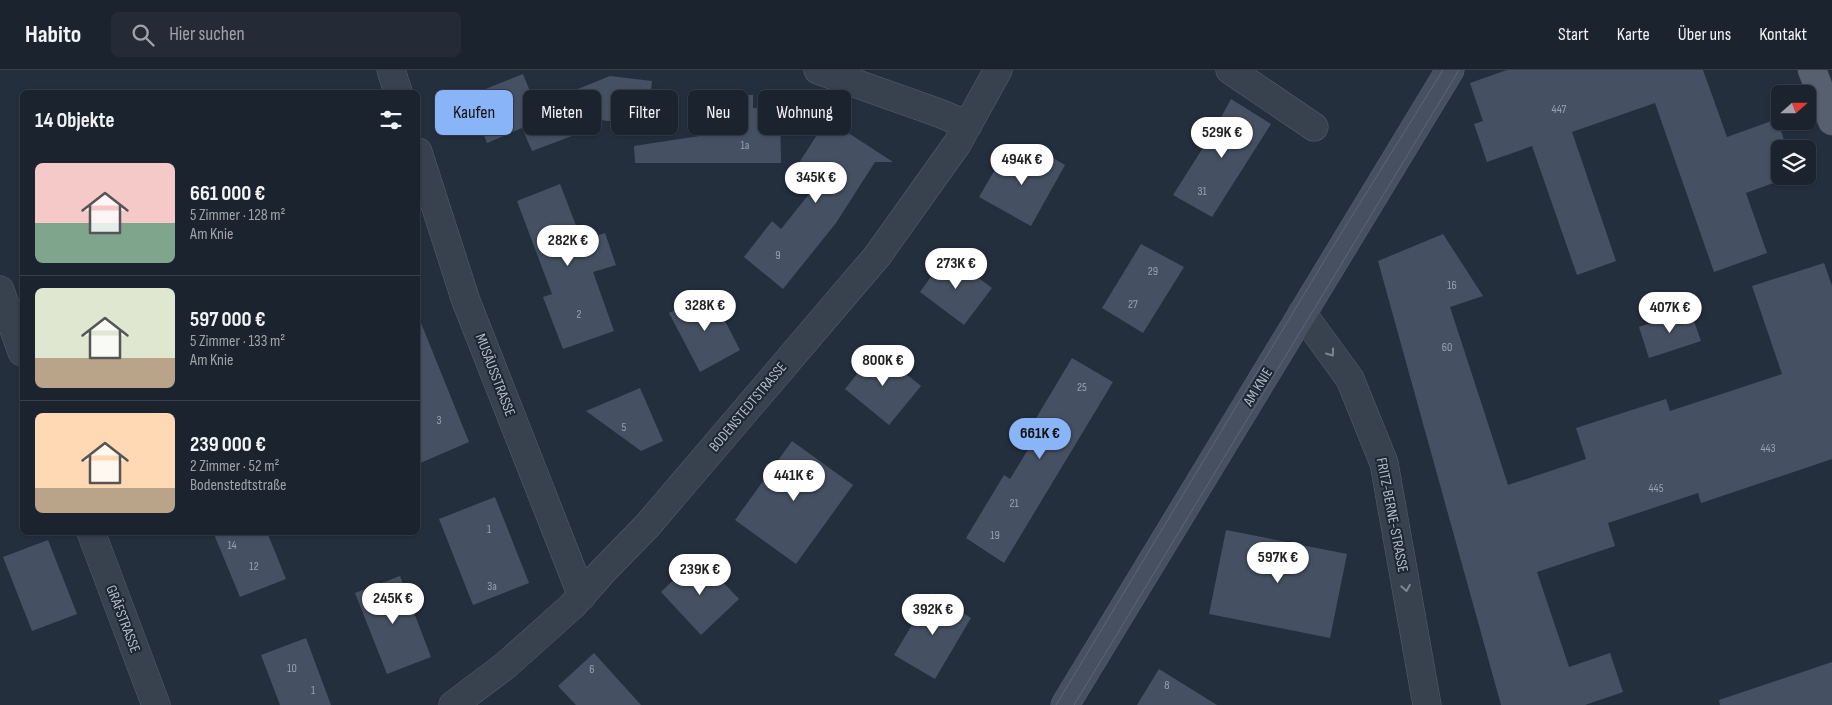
<!DOCTYPE html>
<html lang="de">
<meta charset="utf-8">
<style>
:root{--surface:#1b232e;--page:#242b36;--text:#f1f3f6;--muted:#a0a4aa;--line:#39404a;--accent:#8ab4f8}
body{margin:0;font-family:"Sofia Sans Condensed",sans-serif;background:var(--page);color:var(--text);height:100vh;display:flex;flex-direction:column;font-size:19px;white-space:nowrap}
*{box-sizing:border-box;margin:0}
p{font-size:16px;color:var(--muted)}
.icon{flex:none;width:28px;height:28px;fill:none;stroke:currentColor;stroke-width:2;stroke-linecap:round;stroke-linejoin:round}
.map{position:relative;flex:1;overflow:hidden}
.details{position:absolute;left:20px;top:20px;width:400px;height:445px;display:flex;flex-direction:column;background:var(--surface);border-radius:8px;box-shadow:0 1px 4px #0004,0 0 0 1px var(--line)}
.details>*{flex:none}
.banner{position:absolute;left:435px;top:20px;width:475px;height:45px;display:flex;gap:10px}
.needle{width:32px;rotate:69deg}
.tools{position:absolute;left:1771px;top:15px;display:grid;gap:10px}
.tools a{display:grid;place-items:center;width:45px;height:45px;border-radius:8px;background:var(--surface);box-shadow:0 1px 4px #0004,0 0 0 1px var(--line);font-size:25px}
.price{position:absolute;translate:-50% -42px;padding:0 11px;border-radius:18px;background:#fff;color:#222;font-size:16px;line-height:32px;filter:drop-shadow(0 1px 2px #0008)}
.price::after{content:'';position:absolute;left:50%;top:30px;width:15px;height:11px;margin-left:-8px;background:inherit;clip-path:polygon(0 0,100% 0,50% 100%)}
.price.selected{background:var(--accent);color:#111}
ul{padding:0;list-style:none}
li{display:flex;align-items:center;gap:15px;height:125px;padding:0 15px}
li+li{border-top:1px solid var(--line)}
li span{display:grid;place-items:center;flex:none;width:140px;height:100px;border-radius:8px;color:#555}
li>.icon{margin-inline-start:auto}
span .icon{width:60px;height:60px;fill:#fffc;stroke-width:1}
li b{font-size:21px}
h2{display:flex;justify-content:space-between;align-items:center;height:60px;padding:0 15px;font-size:21px}
.tag{padding:0 18px;border-radius:8px;background:var(--surface);box-shadow:0 1px 4px #0004,0 0 0 1px var(--line);font-size:18px;line-height:45px}
.tag.selected{background:var(--accent);color:#111}
header{display:flex;align-items:center;gap:30px;box-sizing:border-box;height:70px;padding:0 25px;background:var(--surface);border-bottom:1px solid var(--line)}
header strong{font-size:24px}
nav{display:flex;gap:28px;margin-inline-start:auto;font-size:18px}
.search{width:350px;height:45px;background:var(--page);display:flex;align-items:center;gap:12px;box-sizing:border-box;padding:0 18px;border-radius:8px;color:var(--muted);font-size:19px}
.map>svg:first-child{display:block}
</style>
<header>
<strong>Habito</strong>
<div class="search"><svg class="icon" aria-label="search" viewBox="0 0 24 24"><circle cx="10" cy="10" r="6"/><path d="M15 15l6 6"/></svg>Hier suchen</div>
<nav><a>Start</a><a>Karte</a><a>Über uns</a><a>Kontakt</a></nav>
</header>
<div class="map">
<svg width="1832" height="635" viewBox="0 0 1832 635">
<rect width="100%" height="100%" fill="#242f3e"/>
<!-- building -->
<path fill="#455162" d="M1507,0H1703L1727,67L1777,49L1787,79H1780V106H1792L1746,123L1767,183L1714,202L1655,33L1572,62L1616,191L1577,205L1532,76L1487,92L1474,54L1483,51L1470,13Z
M523,4L536,36L610,6L652,11L647,55L571,47L572,66L532,81L522,58L487,73L468,26Z
M706,25H753V38L780,37L781,93H635L634,76L706,65Z
M1231,29L1271,54L1212,147L1173,125L1213,62Z
M827,49L893,92H875L836,153L783,219L744,187L772,151L781,159L835,92L799,93Z
M1041,81L1065,95L1031,156L979,127L1004,84L1031,99Z
M560,114L582,171L605,163L616,195L593,202L614,261L563,279L543,227L552,224L517,131Z
M1443,164L1483,226L1450,237L1508,415L1586,389L1576,358L1666,329L1670,341L1782,304L1752,216L1824,193L1832,216V389L1701,433L1698,423L1608,453L1615,476L1537,502L1569,597L1610,583L1623,622L1585,635H1501L1378,191Z
M1141,174L1184,197L1143,263L1102,238Z
M947,184L992,218L964,255L920,222Z
M710,222L740,280L700,302L669,243Z
M1690,240L1701,271L1649,288L1639,257Z
M419,248L469,372L418,394V248Z
M876,280L921,316L889,355L845,319Z
M1072,288L1113,312L1004,493L966,468L1004,405L1010,409L1040,360L1032,355Z
M640,318L663,371L641,381L586,341Z
M792,371L853,415L796,494L735,450Z
M495,427L529,513L473,535L439,449Z
M1226,460L1347,484L1330,568L1209,544Z
M213,462H267L286,509L240,527Z
M48,470L77,544L32,561L3,487Z
M698,486L739,529L701,565L661,522Z
M400,506L431,587L387,604L355,523Z
M931,523L971,548L935,609L894,585Z
M306,568L331,635H280L261,585Z
M594,583L641,635H576L558,616Z
M1832,592V635H1720L1719,630Z
M1159,599L1217,635H1137Z"/>
<g fill="none" stroke-linecap="round" stroke-linejoin="round">
<defs>
<path id="minor" d="M391,0L398,22
M818,0L939,43L968,55
M1230,0L1314,57
M418,82L466,231L582,526
M0,220L22,282
M1302,243L1350,309L1384,393L1427,635
M91,462L156,635
M453,635L506,595L572,536L604,500L647,456L878,185L957,74L998,0"/>
<path id="secondary" d="M1065,635L1450,0"/>
<path id="primary" d="M1812,0L1832,51"/>
</defs>
<!-- minor casing -->
<use href="#minor" stroke="#565f6c" stroke-width="29"/>
<!-- secondary casing -->
<use href="#secondary" stroke="#565f6c" stroke-width="29"/>
<!-- primary casing -->
<use href="#primary" stroke="#414a57" stroke-width="29"/>
<!-- minor -->
<use href="#minor" stroke="#38414e" stroke-width="28"/>
<!-- secondary -->
<use href="#secondary" stroke="#465061" stroke-width="28"/>
<!-- primary -->
<use href="#primary" stroke="#56606e" stroke-width="28"/>
<!-- tram -->
<path stroke="#5a6575" stroke-width="1" d="M1056,635L1332,178L1443,0
M1074,635L1459,0"/>
</g>
<!-- one-way arrows -->
<defs><path id="oneway-chevron" d="M-2-3.5L2.5 0L-2 3.5" fill="none" stroke-width="1.6" stroke-linecap="round" stroke-linejoin="round" transform="scale(1.25)"/></defs>
<g stroke="#7c8592">
<use href="#oneway-chevron" transform="translate(1331 283) rotate(54)"/>
<use href="#oneway-chevron" transform="translate(1406 518) rotate(80)"/>
</g>
<g text-anchor="middle" dominant-baseline="central" stroke-width="4" stroke-linejoin="round" paint-order="stroke">
<!-- number labels -->
<g font-size="12" fill="#98a1af">
<text x="1559" y="39">447</text>
<text x="745" y="75">1a</text>
<text x="1202" y="121">31</text>
<text x="778" y="185">9</text>
<text x="1153" y="201">29</text>
<text x="1452" y="215">16</text>
<text x="1133" y="234">27</text>
<text x="579" y="244">2</text>
<text x="1447" y="277">60</text>
<text x="1082" y="317">25</text>
<text x="439" y="350">3</text>
<text x="624" y="357">5</text>
<text x="1768" y="378">443</text>
<text x="1656" y="418">445</text>
<text x="1014" y="433">21</text>
<text x="489" y="459">1</text>
<text x="995" y="465">19</text>
<text x="232" y="475">14</text>
<text x="254" y="496">12</text>
<text x="492" y="516">3a</text>
<text x="292" y="598">10</text>
<text x="592" y="599">6</text>
<text x="1167" y="615">8</text>
<text x="313" y="620">1</text>
</g>
<!-- street labels -->
<g font-size="15" fill="#b4bcc9" stroke="#1d2633">
<text transform="translate(495 305) rotate(69)">MUSÄUSSTRASSE</text>
<text transform="translate(1258 317) rotate(-58)">AM KNIE</text>
<text transform="translate(748 337) rotate(-50)">BODENSTEDTSTRASSE</text>
<text transform="translate(1392 445) rotate(79)">FRITZ-BERNE-STRASSE</text>
<text transform="translate(123 549) rotate(69)">GRÄFSTRASSE</text>
</g>
</g>
</svg>
<div class="tools">
<a><svg class="needle" viewBox="-14 -14 28 28"><path d="M0-13l5 13h-10z" fill="#e53935"/><path d="M0 13l5-13h-10z" fill="#a0a4aa"/></svg></a>
<a><svg class="icon" aria-label="layers" viewBox="0 0 24 24"><path d="M12 4l9 5-9 5-9-5zM3 14l9 5 9-5"/></svg></a>
</div>
<b class="price" style="left:1222px;top:89px">529K €</b>
<b class="price" style="left:1022px;top:116px">494K €</b>
<b class="price" style="left:816px;top:134px">345K €</b>
<b class="price" style="left:568px;top:197px">282K €</b>
<b class="price" style="left:956px;top:220px">273K €</b>
<b class="price" style="left:705px;top:262px">328K €</b>
<b class="price" style="left:1670px;top:264px">407K €</b>
<b class="price" style="left:883px;top:317px">800K €</b>
<b class="price selected" style="left:1040px;top:390px">661K €</b>
<b class="price" style="left:794px;top:432px">441K €</b>
<b class="price" style="left:1278px;top:514px">597K €</b>
<b class="price" style="left:700px;top:526px">239K €</b>
<b class="price" style="left:393px;top:555px">245K €</b>
<b class="price" style="left:933px;top:566px">392K €</b>
<div class="banner">
<a class="tag selected">Kaufen</a>
<a class="tag">Mieten</a>
<a class="tag">Filter</a>
<a class="tag">Neu</a>
<a class="tag">Wohnung</a>
</div>
<section class="details">
<h2>14 Objekte<svg class="icon" aria-label="filters" viewBox="0 0 24 24"><path d="M4 7h16M4 17h16"/><circle cx="9" cy="7" r="2"/><circle cx="15" cy="17" r="2"/></svg></h2>
<ul>
<li><span style="background:linear-gradient(#f6c9c9 60%,#7fa58c 0)"><svg class="icon" aria-label="home" viewBox="0 0 24 24"><path d="M3 11l9-7 9 7M6 9v11h12V9"/></svg></span><div><b>661 000 €</b><p>5 Zimmer · 128 m²</p><p>Am Knie</p></div></li>
<li><span style="background:linear-gradient(#dfe7d0 70%,#b9a48a 0)"><svg class="icon" aria-label="home" viewBox="0 0 24 24"><path d="M3 11l9-7 9 7M6 9v11h12V9"/></svg></span><div><b>597 000 €</b><p>5 Zimmer · 133 m²</p><p>Am Knie</p></div></li>
<li><span style="background:linear-gradient(#ffd9b3 75%,#b9a48a 0)"><svg class="icon" aria-label="home" viewBox="0 0 24 24"><path d="M3 11l9-7 9 7M6 9v11h12V9"/></svg></span><div><b>239 000 €</b><p>2 Zimmer · 52 m²</p><p>Bodenstedtstraße</p></div></li>
</ul>
</section>
</div>
